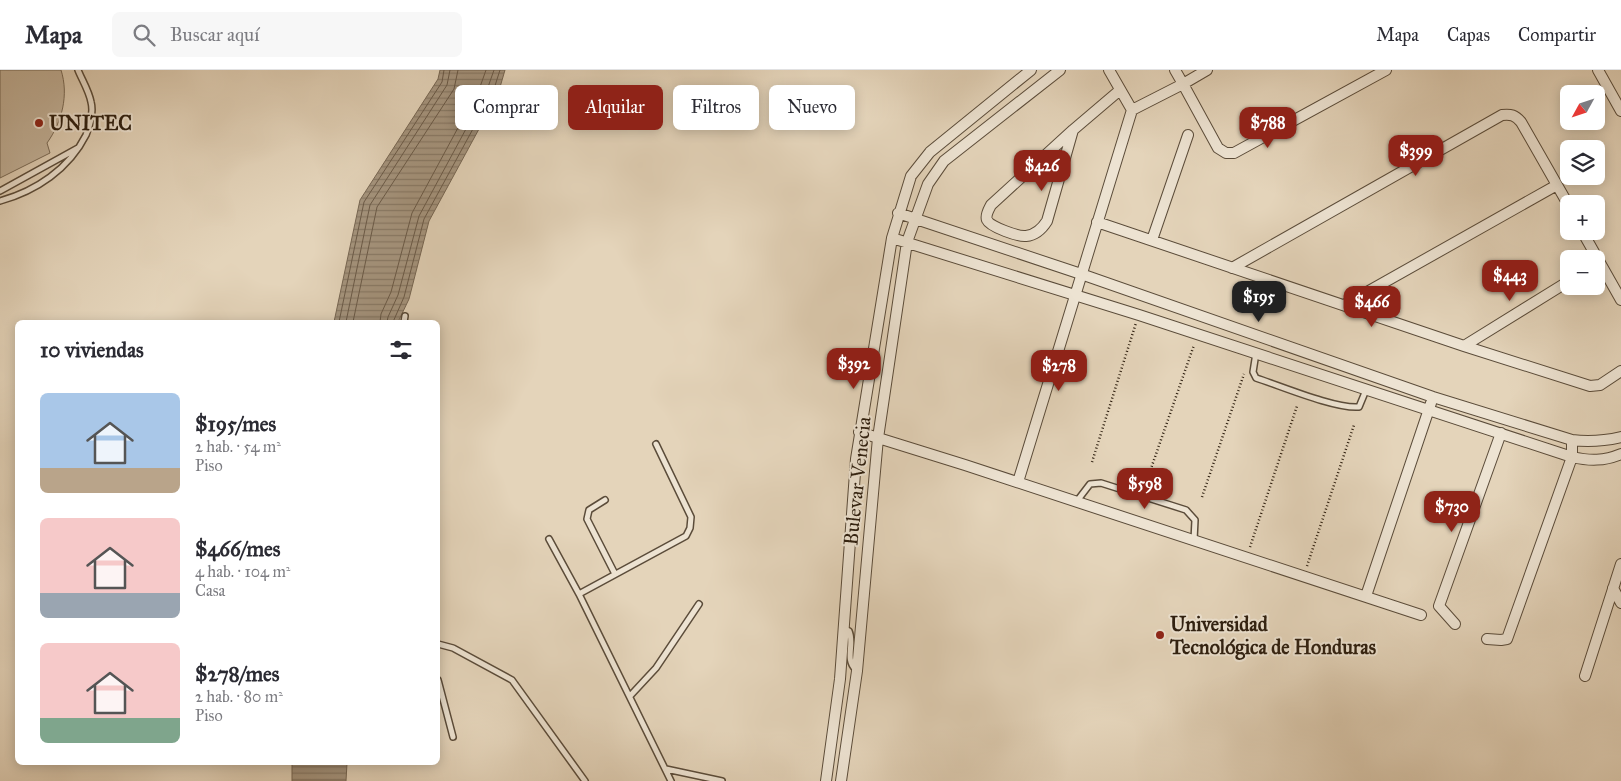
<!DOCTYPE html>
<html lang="es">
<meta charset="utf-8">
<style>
:root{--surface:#fff;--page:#f7f7f7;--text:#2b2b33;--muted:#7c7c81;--line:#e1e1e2;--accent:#8f2418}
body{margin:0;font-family:"IM FELL Great Primer",serif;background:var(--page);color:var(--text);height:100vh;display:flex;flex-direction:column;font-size:19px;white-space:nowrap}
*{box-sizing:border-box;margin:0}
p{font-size:16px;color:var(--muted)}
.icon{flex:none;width:28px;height:28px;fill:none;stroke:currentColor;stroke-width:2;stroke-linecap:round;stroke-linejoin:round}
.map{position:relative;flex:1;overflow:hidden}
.side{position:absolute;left:15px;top:250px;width:425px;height:445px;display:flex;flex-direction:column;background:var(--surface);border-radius:8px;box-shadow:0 2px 12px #0003}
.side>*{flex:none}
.top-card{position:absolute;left:455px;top:15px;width:475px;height:45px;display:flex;gap:10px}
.needle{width:32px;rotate:230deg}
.tools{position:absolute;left:1560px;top:15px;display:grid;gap:10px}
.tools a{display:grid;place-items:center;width:45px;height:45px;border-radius:8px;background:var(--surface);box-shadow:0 2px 12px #0003;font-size:25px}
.price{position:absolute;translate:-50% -42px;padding:0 11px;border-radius:10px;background:var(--accent);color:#fff;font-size:16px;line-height:32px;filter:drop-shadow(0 1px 2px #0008)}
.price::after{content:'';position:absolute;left:50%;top:30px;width:15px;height:11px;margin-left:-8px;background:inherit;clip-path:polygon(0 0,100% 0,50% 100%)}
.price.on{background:#222;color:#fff}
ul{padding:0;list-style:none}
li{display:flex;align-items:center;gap:15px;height:125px;padding:0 25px}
li span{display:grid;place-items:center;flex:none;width:140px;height:100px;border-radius:8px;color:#555}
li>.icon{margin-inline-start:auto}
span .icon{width:60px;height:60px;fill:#fffc;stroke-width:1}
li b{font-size:21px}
h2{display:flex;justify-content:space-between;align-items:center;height:60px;padding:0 25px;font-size:21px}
.tag{padding:0 18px;border-radius:8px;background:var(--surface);box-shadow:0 2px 12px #0003;font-size:18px;line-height:45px}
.tag.on{background:var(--accent);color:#fff}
header{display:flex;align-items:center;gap:30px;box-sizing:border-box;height:70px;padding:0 25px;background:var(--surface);border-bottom:1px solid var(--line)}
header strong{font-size:24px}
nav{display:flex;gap:28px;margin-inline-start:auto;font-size:18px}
.search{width:350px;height:45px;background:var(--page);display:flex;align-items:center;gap:12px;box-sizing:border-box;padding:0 18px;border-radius:8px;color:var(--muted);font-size:19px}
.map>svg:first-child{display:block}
</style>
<header>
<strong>Mapa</strong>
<div class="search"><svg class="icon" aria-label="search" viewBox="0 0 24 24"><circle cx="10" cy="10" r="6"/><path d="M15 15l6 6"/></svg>Buscar aquí</div>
<nav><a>Mapa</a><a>Capas</a><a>Compartir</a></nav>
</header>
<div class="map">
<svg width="1621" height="711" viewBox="0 0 1621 711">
<defs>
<pattern id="water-rules" width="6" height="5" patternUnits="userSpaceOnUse" patternTransform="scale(1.25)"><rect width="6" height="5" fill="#a69680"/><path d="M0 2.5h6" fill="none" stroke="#887a67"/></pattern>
</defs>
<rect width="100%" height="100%" fill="#e4d4ba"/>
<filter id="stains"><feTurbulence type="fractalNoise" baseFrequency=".004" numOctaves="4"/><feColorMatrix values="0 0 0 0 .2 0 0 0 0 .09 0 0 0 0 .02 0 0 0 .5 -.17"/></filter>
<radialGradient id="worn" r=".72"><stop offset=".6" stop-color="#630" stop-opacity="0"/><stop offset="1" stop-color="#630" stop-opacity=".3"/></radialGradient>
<!-- garden -->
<path fill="#c5b59d" stroke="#796a56" d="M0,0H61C69,25 62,52 47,73L50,83L0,108Z"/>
<!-- water -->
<path fill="url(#water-rules)" stroke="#766653" d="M440,0H505L498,24L429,151L409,229L398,252H334L360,130L438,9Z
M292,693H347L346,711H292Z"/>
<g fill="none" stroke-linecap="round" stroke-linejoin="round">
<!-- shore -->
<path stroke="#6a5a48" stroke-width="1" d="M339,252L364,132L442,12L444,0
M346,252L370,135L447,15L450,0
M353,252L377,137L454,19L458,0
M380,252L381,244L391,222L412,143L480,17L486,0
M387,252L388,247L398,225L419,146L487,20L494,0
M393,252L404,227L424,149L493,22L500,0"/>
<defs>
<path id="lane" d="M0,121L78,78
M0,131C36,121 69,99 86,65C90,55 94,43 91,32C89,21 82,10 78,0
M404,252L405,246
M1256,283L1253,302L1256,308C1281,316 1335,339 1359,337L1366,320
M605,430L589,440L587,449L615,504
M1077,431L1090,414L1101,413L1186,440L1195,450L1194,470
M549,469L579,524L671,711
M579,524L686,466L690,458L691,447L656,374
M845,559L849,561C855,574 844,589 856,600
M438,574L453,578L512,610L585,711
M438,610L453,667
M630,626L656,598L699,534
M666,699L722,711"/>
<path id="street" d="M1109,0L1132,40
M1175,0L1183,14L1207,0
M1598,0L1621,41
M1073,60L1047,151C1042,159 1036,165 1026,166C1019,167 990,157 987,150C985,145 989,139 991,135L1073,60L1120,20
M898,143L1081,204L1433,327L1572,370C1589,372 1604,371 1621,367
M1097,152L1464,276L1590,316L1600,315L1621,301
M1582,161L1621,230
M892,168L1139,245L1572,387C1590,391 1604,391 1621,384
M1152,170L1188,65
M1232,198L1502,45C1511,44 1515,45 1521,52L1569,136
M1344,235L1557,115
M1464,276L1569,211
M859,362L965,395L1421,545
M1018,412L1132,40L1183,14L1218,78L1226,83H1234L1386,0
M1613,518L1621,533
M1366,526L1431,333
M1455,554L1439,536L1501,363
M1487,569L1501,570L1507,569L1572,387V370
M1585,606L1621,494
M826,711L840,609L856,389L892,168L911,106L930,82L1031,0
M841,711L857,601L878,368L907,172L928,114L944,91L1060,0"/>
</defs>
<!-- lane casing -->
<use href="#lane" stroke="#5b4c3a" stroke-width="8"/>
<!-- street casing -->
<use href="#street" stroke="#5b4c3a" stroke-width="12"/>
<!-- path -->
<path stroke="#2d1e0f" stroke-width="2.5" stroke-dasharray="1 2.5" stroke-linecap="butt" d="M1092,392L1136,253
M1147,410L1194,275
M1202,427L1244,304
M1250,477L1297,336
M1307,496L1354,355"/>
<!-- lane -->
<use href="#lane" stroke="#ede3d2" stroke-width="5"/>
<!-- street -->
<use href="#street" stroke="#ede3d2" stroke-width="10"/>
</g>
<!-- markers -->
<g fill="#8f2418" stroke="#ede3d2" stroke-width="2">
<circle cx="39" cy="53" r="5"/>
<circle cx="1160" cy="565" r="5"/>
</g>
<g text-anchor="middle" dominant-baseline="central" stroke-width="4" stroke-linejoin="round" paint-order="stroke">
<!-- poi labels -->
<g font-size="20" font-weight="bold" fill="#2d1e0f" stroke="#ede3d2" text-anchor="start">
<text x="49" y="53">UNITEC</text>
<text x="1170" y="554">Universidad<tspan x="1170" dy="23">Tecnológica de Honduras</tspan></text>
</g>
<!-- street labels -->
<g font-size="20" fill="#2d1e0f" stroke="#ede3d2">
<text transform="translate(857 411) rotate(-84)">Bulevar Venecia</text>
</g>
</g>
<rect width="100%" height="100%" filter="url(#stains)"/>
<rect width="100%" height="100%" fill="url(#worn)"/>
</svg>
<div class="tools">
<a><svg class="needle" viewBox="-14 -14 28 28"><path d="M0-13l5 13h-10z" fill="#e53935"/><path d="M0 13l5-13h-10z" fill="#7c7c81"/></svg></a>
<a><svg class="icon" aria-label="layers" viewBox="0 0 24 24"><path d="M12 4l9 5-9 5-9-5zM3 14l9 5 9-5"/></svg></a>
<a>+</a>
<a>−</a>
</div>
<b class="price" style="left:1268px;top:79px">$788</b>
<b class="price" style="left:1416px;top:107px">$399</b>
<b class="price" style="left:1042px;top:122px">$426</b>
<b class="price" style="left:1510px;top:232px">$443</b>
<b class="price on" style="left:1259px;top:253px">$195</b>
<b class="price" style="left:1372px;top:258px">$466</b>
<b class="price" style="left:854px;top:320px">$392</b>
<b class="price" style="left:1059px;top:322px">$278</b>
<b class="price" style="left:1145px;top:440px">$598</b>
<b class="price" style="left:1452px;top:463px">$730</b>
<div class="top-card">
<a class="tag">Comprar</a>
<a class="tag on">Alquilar</a>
<a class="tag">Filtros</a>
<a class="tag">Nuevo</a>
</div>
<section class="side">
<h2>10 viviendas<svg class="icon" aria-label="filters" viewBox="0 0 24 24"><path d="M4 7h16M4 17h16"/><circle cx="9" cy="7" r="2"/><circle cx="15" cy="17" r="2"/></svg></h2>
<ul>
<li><span style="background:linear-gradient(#a9c7e8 75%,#b9a48a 0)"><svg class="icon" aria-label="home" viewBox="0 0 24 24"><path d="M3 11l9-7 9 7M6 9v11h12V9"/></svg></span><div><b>$195/mes</b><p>2 hab. · 54 m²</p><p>Piso</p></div></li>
<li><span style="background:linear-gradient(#f6c9c9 75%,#9aa5b1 0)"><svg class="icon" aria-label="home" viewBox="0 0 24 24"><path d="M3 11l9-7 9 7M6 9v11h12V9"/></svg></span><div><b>$466/mes</b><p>4 hab. · 104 m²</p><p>Casa</p></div></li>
<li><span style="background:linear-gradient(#f6c9c9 75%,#7fa58c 0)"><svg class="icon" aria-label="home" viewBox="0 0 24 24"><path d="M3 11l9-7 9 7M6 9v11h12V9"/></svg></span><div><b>$278/mes</b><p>2 hab. · 80 m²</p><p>Piso</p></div></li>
</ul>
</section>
</div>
